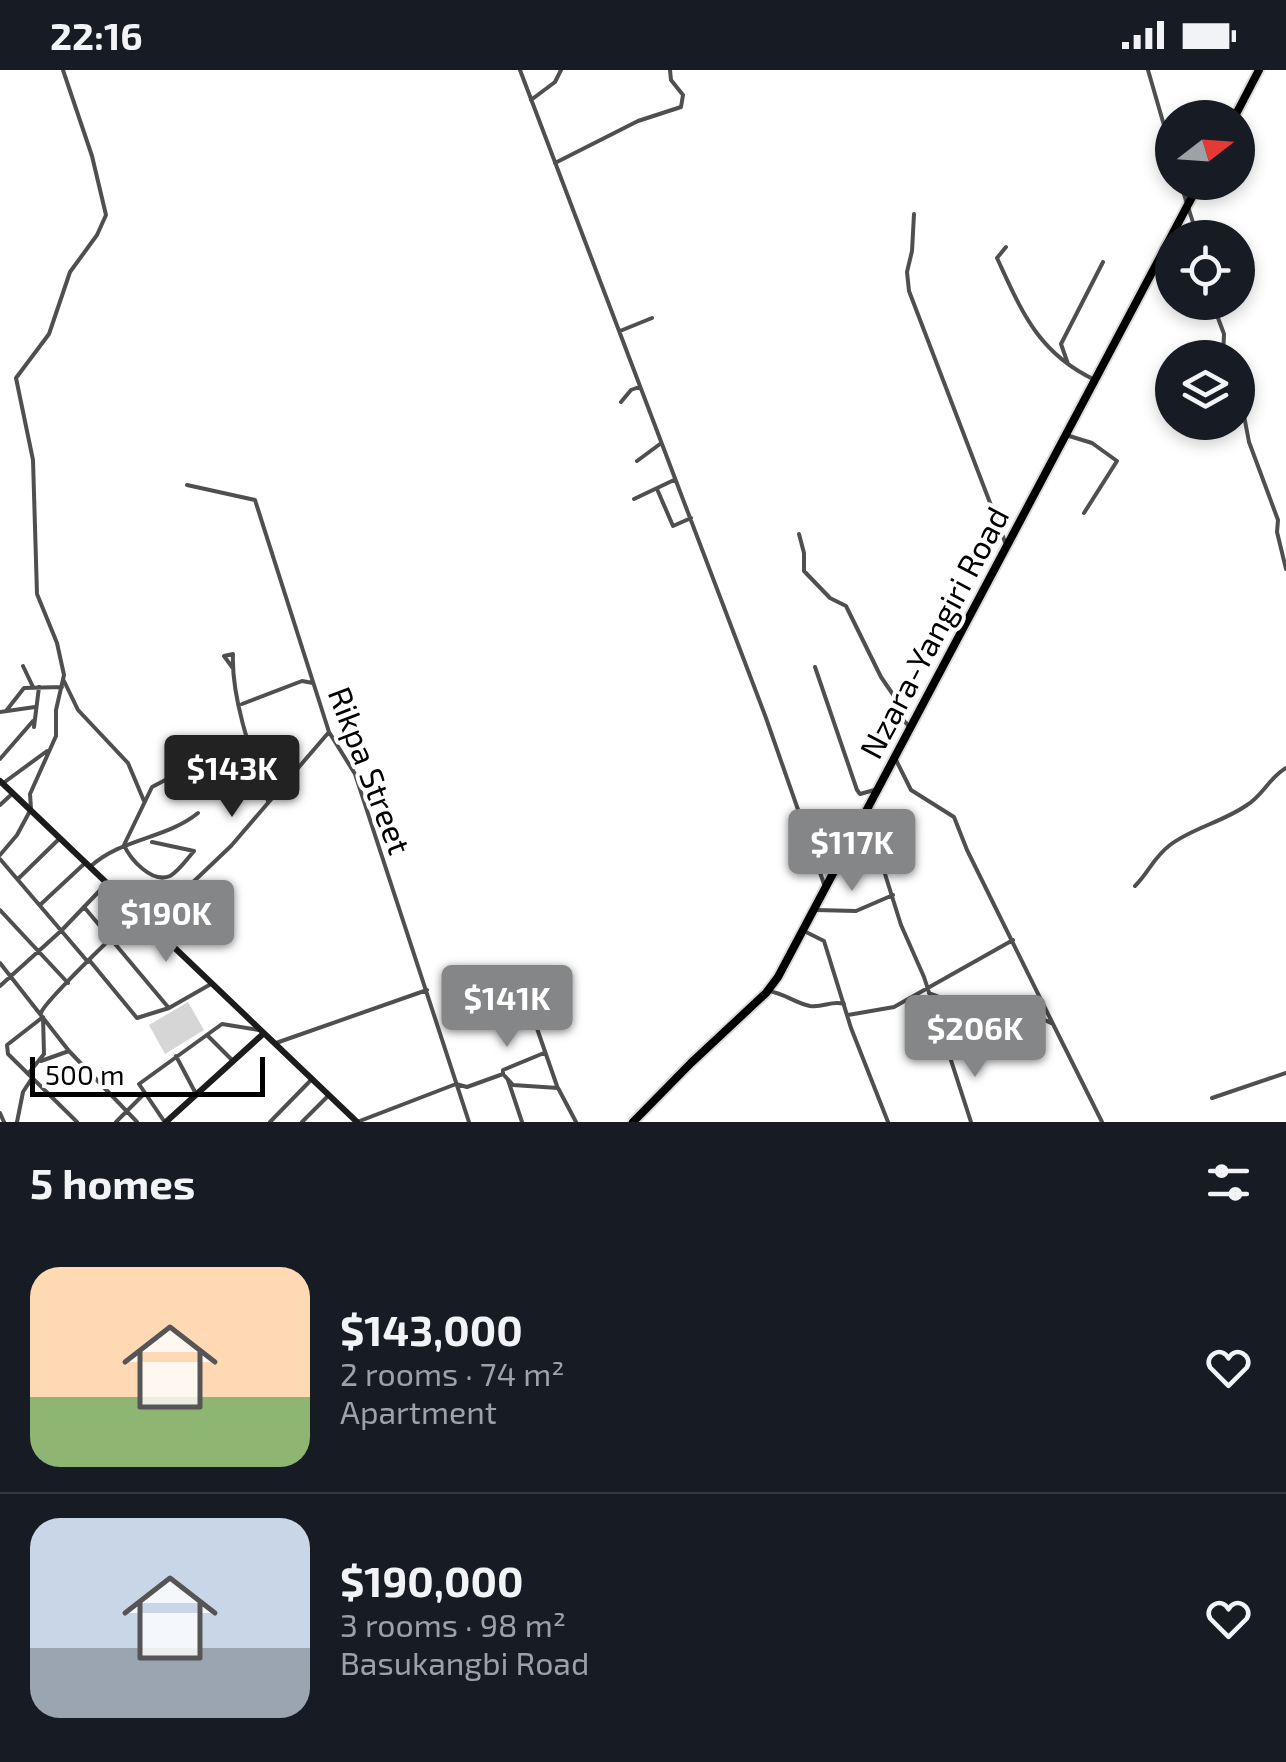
<!DOCTYPE html>
<meta charset="utf-8">
<style>
:root{--surface:#171b24;--page:#242831;--text:#f1f3f6;--muted:#9ea1a6;--line:#363941;--accent:#858687}
body{margin:0;font-family:"Exo 2",sans-serif;background:var(--page);color:var(--text);height:100vh;display:flex;flex-direction:column;font-size:38px;white-space:nowrap}
*{box-sizing:border-box;margin:0}
p{font-size:32px;color:var(--muted)}
.icon{flex:none;width:55px;height:55px;fill:none;stroke:currentColor;stroke-width:2;stroke-linecap:round;stroke-linejoin:round}
.map{position:relative;height:1052px;overflow:hidden}
.panel{display:flex;flex-direction:column;background:var(--surface);flex:1}
.panel>*{flex:none}
.needle{width:65px;rotate:73deg}
.buttons{position:absolute;left:1155px;top:30px;display:grid;gap:20px}
.buttons a{display:grid;place-items:center;width:100px;height:100px;border-radius:50%;background:var(--surface);box-shadow:0 5px 15px #0003;font-size:50px}
.scale{position:absolute;left:30px;bottom:25px;width:235px;box-sizing:border-box;padding-left:10px;border:5px solid #000;border-top:0;font-size:28px;line-height:35px;white-space:nowrap;color:#000;-webkit-text-stroke:8px #fff;paint-order:stroke}
.price{position:absolute;translate:-50% -85px;padding:0 22px;border-radius:10px;background:var(--accent);color:#fff;font-size:32px;line-height:65px;filter:drop-shadow(0 2px 5px #0008)}
.price::after{content:'';position:absolute;left:50%;top:60px;width:30px;height:22px;margin-left:-15px;background:inherit;clip-path:polygon(0 0,100% 0,50% 100%)}
.price.current{background:#222;color:#fff}
ul{padding:0;list-style:none}
li{display:flex;align-items:center;gap:30px;height:250px;padding:0 30px}
li+li{border-top:2px solid var(--line)}
li span{display:grid;place-items:center;flex:none;width:280px;height:200px;border-radius:30px;color:#555}
li>.icon{margin-inline-start:auto}
span .icon{width:120px;height:120px;fill:#fffc;stroke-width:1}
li b{font-size:42px}
h2{display:flex;justify-content:space-between;align-items:center;height:120px;padding:0 30px;font-size:42px}
.status{display:flex;justify-content:space-between;align-items:center;height:70px;padding:0 50px;background:var(--surface);direction:ltr}
.status svg{height:28px;fill:currentColor}
.map>svg:first-child{display:block}
</style>
<div class="status"><b>22:16</b><svg viewBox="0 0 49 12"><path d="M0 12V9h3v3zM5 12V6h3v6zM10 12V3h3v9zM15 12V0h3v12zM26 1h20v11H26zM47 4h2v5h-2z"/></svg></div>
<div class="map">
<svg width="1286" height="1052" viewBox="0 0 1286 1052">
<rect width="100%" height="100%" fill="#fff"/>
<!-- garden -->
<path fill="#d6d6d6" d="M188,932L204,960L165,984L149,955Z"/>
<g fill="none" stroke-linecap="round" stroke-linejoin="round">
<defs>
<path id="primary" d="M1234,48L1259,0
M633,1052L691,993L766,923L778,907L1200,112"/>
</defs>
<!-- primary casing -->
<use href="#primary" stroke="#dbdbdb" stroke-width="12"/>
<!-- street -->
<path stroke="#4f4f4f" stroke-width="4" d="M520,0L766,648L824,814
M1148,0L1172,83
M531,30L555,12L561,0
M555,93L638,51L681,37L683,25L671,10L670,0
M1180,112L1198,168
M914,144L912,181L907,202L909,221L1005,472
M1006,177L997,188C1022,242 1038,283 1095,310
M1212,232L1224,264L1223,288
M620,261L652,248
M1068,294L1061,274L1103,192
M1238,314L1249,372L1278,450L1277,462L1286,499
M621,332L631,320L639,317
M1066,365L1092,373L1117,391L1084,443
M637,391L660,374
M187,415L255,430L329,662L355,704L469,1052
M657,419L673,456L691,448
M634,429L674,410
M799,464L804,483V501L830,528L846,536L881,607L894,626L904,651L910,657
M23,596L33,617
M232,597L224,586L233,584C231,630 253,688 268,731
M815,597L857,720L860,724L878,719
M64,611L78,640L128,693L144,731
M242,634L302,611L313,613
M6,641L24,618L62,617
M0,642L35,637
M34,657L39,617
M0,689L33,651
M896,690L911,720L954,747L967,780L1053,954
M171,707L152,717L124,775C130,789 152,814 170,806C179,801 188,788 194,781
M2,714L47,681
M0,735L12,724
M863,747L869,753L901,855L924,907L971,1052
M152,772L194,781
M0,785L17,765L31,739L30,724L56,666V640L64,605L57,573L37,524L33,390L16,308L49,264L70,202L97,165L106,145L92,86L63,0
M0,789L88,892
M91,796C122,768 166,769 198,743
M18,809L59,769
M1135,816C1149,802 1153,788 1170,775C1192,758 1223,752 1247,735C1263,725 1270,707 1286,698
M40,835L84,794
M84,837L168,937
M0,840L68,913
M816,840L856,841L893,825
M150,853L231,776L329,662
M802,860L824,871L851,958L888,1052
M90,891L137,948L169,938L211,914
M0,893L69,981L137,1052
M0,916L62,860L107,813
M528,920L533,947L557,1016
M768,921C784,923 795,933 810,936C823,938 832,930 844,934
M929,923L950,931L1012,934L1053,954L1102,1052
M41,943C44,931 122,858 137,843
M848,945L894,937L1013,870
M43,947L7,975L8,984L77,1052
M208,966L233,991
M276,973L427,920
M176,986L195,1022
M41,991L69,981
M28,1004L44,984L43,947
M503,1004V1000L544,983
M508,1010L522,1052
M1212,1028L1286,1003
M0,1043L4,1052
M164,1051L139,1014L222,954L259,960
M17,1052L23,1022L32,1008
M116,1052L144,1024
M270,1052L312,1009
M302,1052L327,1027
M357,1052L456,1014L467,1017L503,1004L513,1015L558,1018L576,1052"/>
<!-- secondary -->
<path stroke="#1c1c1c" stroke-width="6" d="M0,711L357,1052
M166,1052L263,964"/>
<!-- primary -->
<use href="#primary" stroke="#000" stroke-width="8"/>
</g>
<g text-anchor="middle" dominant-baseline="central" stroke-width="8" stroke-linejoin="round" paint-order="stroke">
<!-- street labels -->
<g font-size="32" fill="#000" stroke="#fff">
<text transform="translate(933 562) rotate(-62)">Nzara-Yangiri Road</text>
<text transform="translate(371 700) rotate(69)">Rikpa Street</text>
</g>
</g>
</svg>
<div class="buttons">
<a><svg class="needle" viewBox="-14 -14 28 28"><path d="M0-13l5 13h-10z" fill="#e53935"/><path d="M0 13l5-13h-10z" fill="#9ea1a6"/></svg></a>
<a><svg class="icon" aria-label="locate" viewBox="0 0 24 24"><circle cx="12" cy="12" r="6"/><path d="M12 2v4M12 18v4M2 12h4M18 12h4"/></svg></a>
<a><svg class="icon" aria-label="layers" viewBox="0 0 24 24"><path d="M12 4l9 5-9 5-9-5zM3 14l9 5 9-5"/></svg></a>
</div>
<div class="scale">500 m</div>
<b class="price current" style="left:232px;top:750px">$143K</b>
<b class="price" style="left:852px;top:824px">$117K</b>
<b class="price" style="left:166px;top:895px">$190K</b>
<b class="price" style="left:507px;top:980px">$141K</b>
<b class="price" style="left:975px;top:1010px">$206K</b>
</div>
<section class="panel">
<h2>5 homes<svg class="icon" aria-label="filters" viewBox="0 0 24 24"><path d="M4 7h16M4 17h16"/><circle cx="9" cy="7" r="2"/><circle cx="15" cy="17" r="2"/></svg></h2>
<ul>
<li><span style="background:linear-gradient(#ffd9b3 65%,#8fb573 0)"><svg class="icon" aria-label="home" viewBox="0 0 24 24"><path d="M3 11l9-7 9 7M6 9v11h12V9"/></svg></span><div><b>$143,000</b><p>2 rooms · 74 m²</p><p>Apartment</p></div><svg class="icon" aria-label="heart" viewBox="0 0 24 24"><path d="M12 20l-8-8c-3-5 5-10 8-4 3-6 11-1 8 4z"/></svg></li>
<li><span style="background:linear-gradient(#c9d6e8 65%,#9aa5b1 0)"><svg class="icon" aria-label="home" viewBox="0 0 24 24"><path d="M3 11l9-7 9 7M6 9v11h12V9"/></svg></span><div><b>$190,000</b><p>3 rooms · 98 m²</p><p>Basukangbi Road</p></div><svg class="icon" aria-label="heart" viewBox="0 0 24 24"><path d="M12 20l-8-8c-3-5 5-10 8-4 3-6 11-1 8 4z"/></svg></li>
</ul>
</section>
